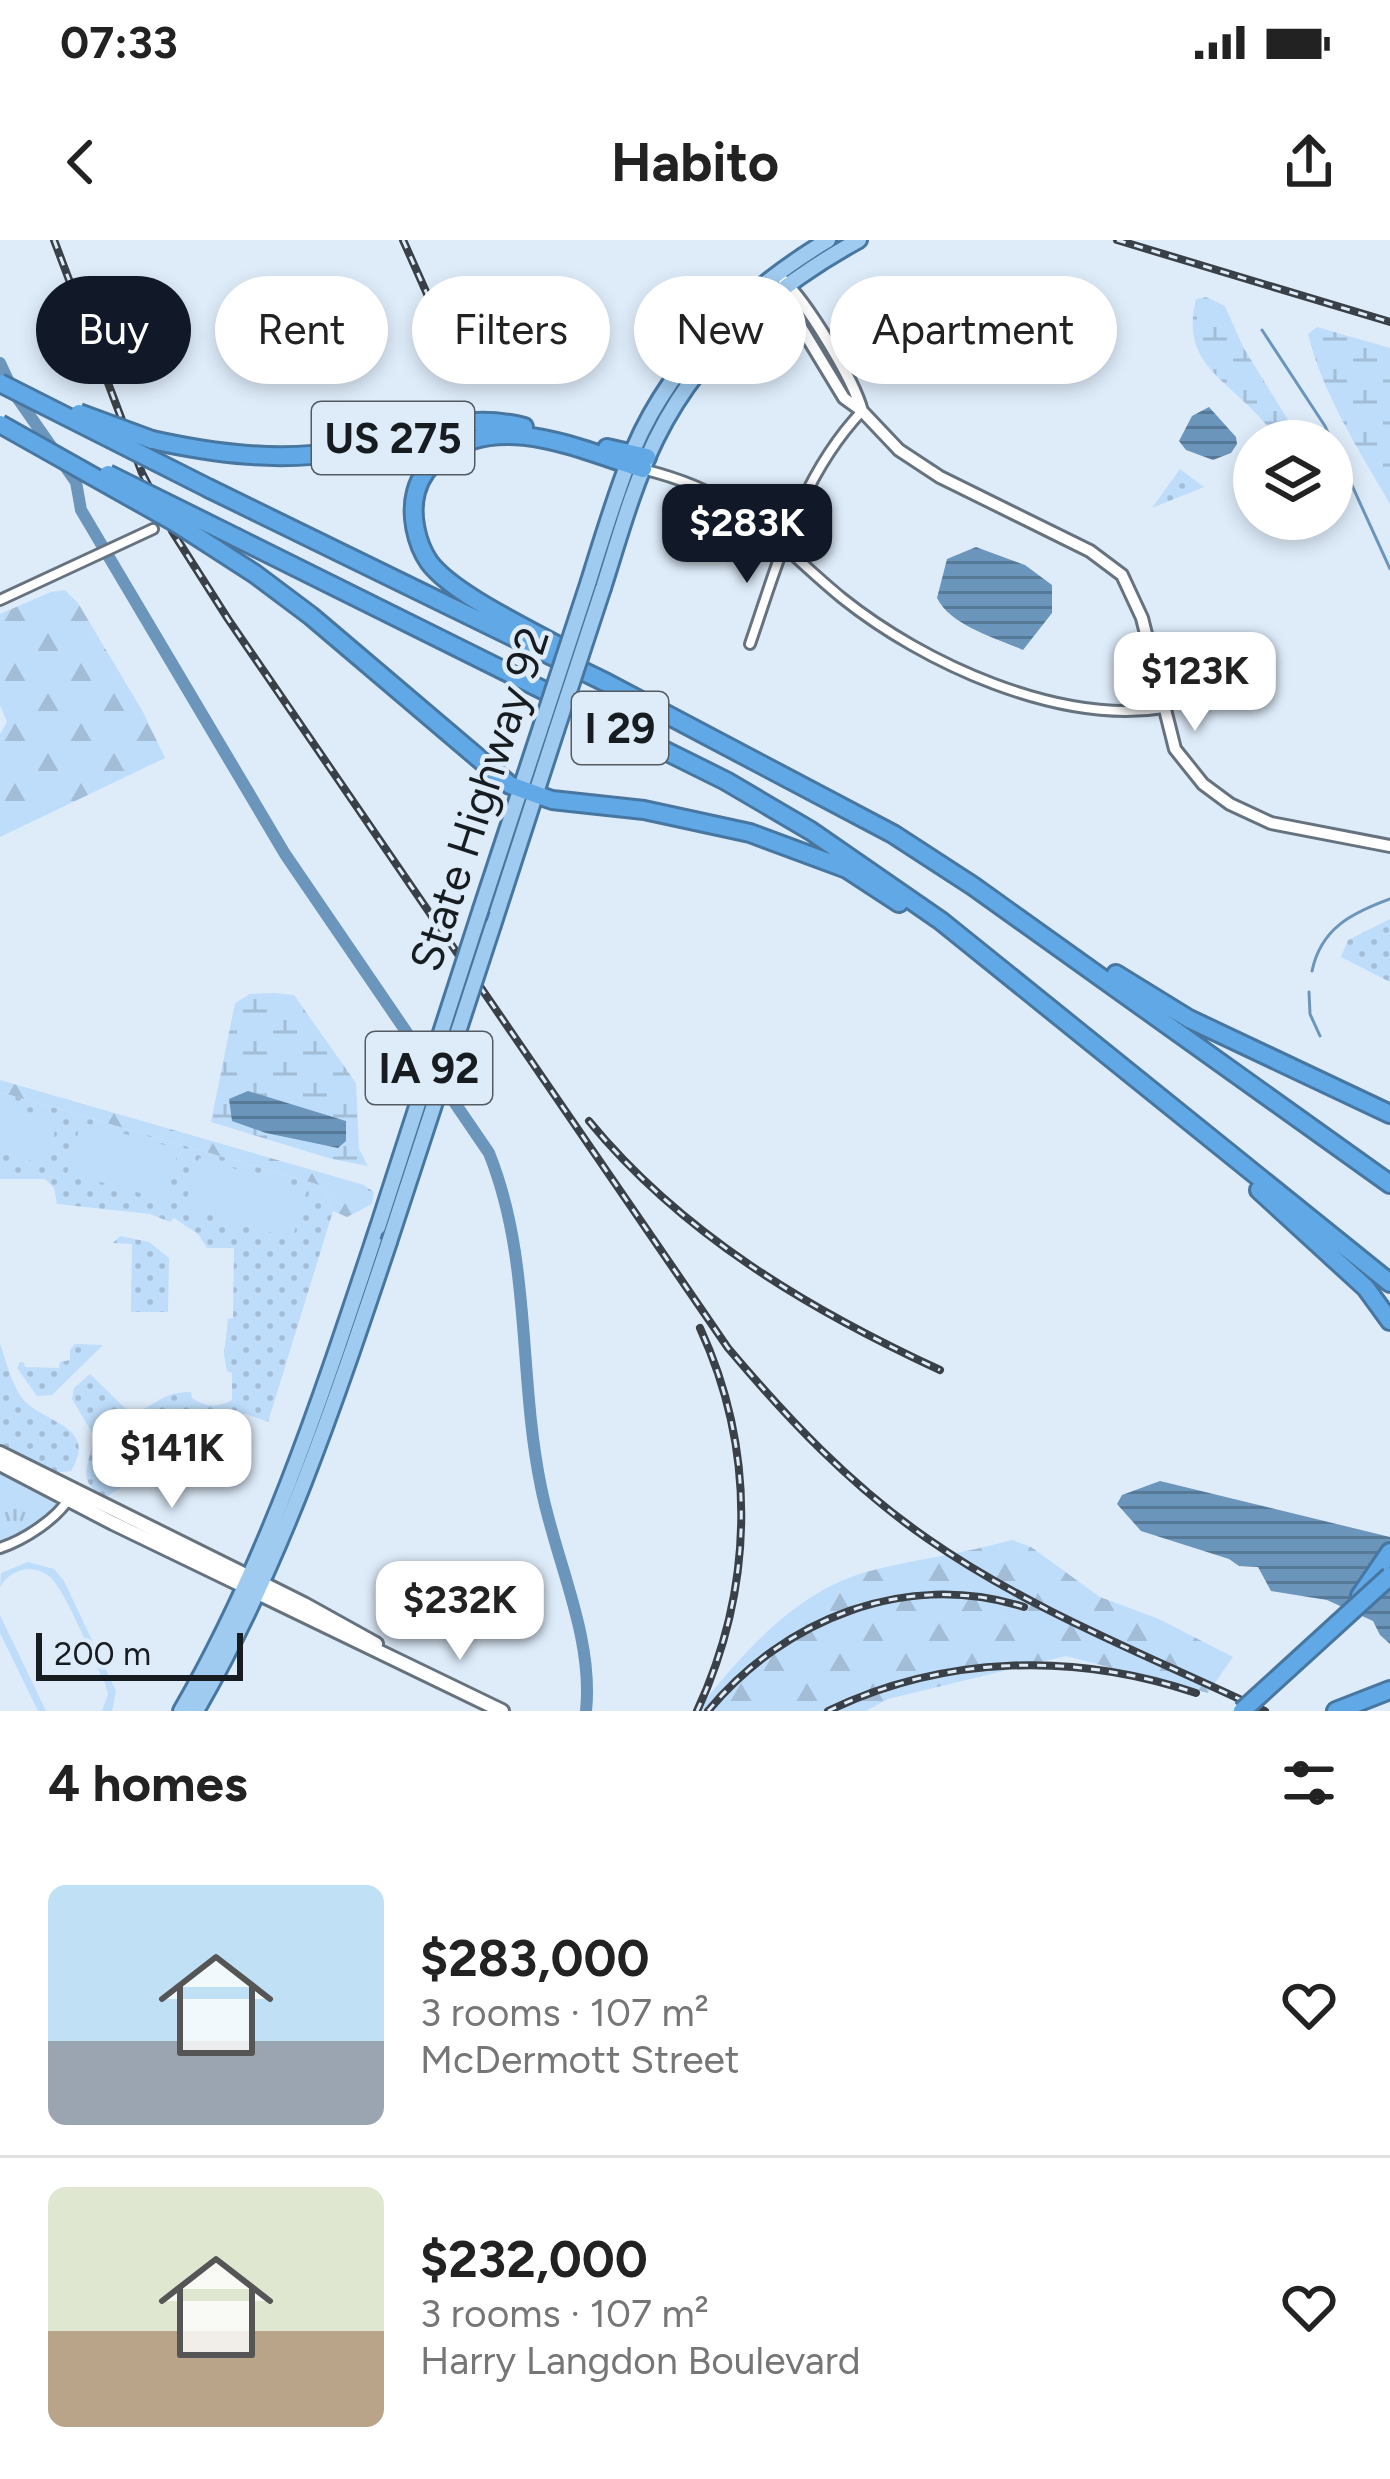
<!DOCTYPE html>
<meta charset="utf-8">
<style>
:root{--surface:#fff;--page:#f2f2f2;--text:#222;--muted:#767676;--line:#e0e0e0;--accent:#111827}
body{margin:0;font-family:Figtree,sans-serif;background:var(--page);color:var(--text);height:100vh;display:flex;flex-direction:column;font-size:45px;white-space:nowrap}
*{box-sizing:border-box;margin:0}
p{font-size:39px;color:var(--muted)}
.icon{flex:none;width:66px;height:66px;fill:none;stroke:currentColor;stroke-width:2;stroke-linecap:round;stroke-linejoin:round}
.map{position:relative;height:1471px;overflow:hidden}
.drawer{display:flex;flex-direction:column;background:var(--surface);flex:1}
.drawer>*{flex:none}
.banner{position:absolute;left:36px;top:36px;width:1320px;height:108px;display:flex;gap:24px}
.fabs{position:absolute;left:1233px;top:180px;display:grid;gap:24px}
.fabs a{display:grid;place-items:center;width:120px;height:120px;border-radius:50%;background:var(--surface);box-shadow:0 6px 18px #0003;font-size:60px}
.scale{position:absolute;left:36px;bottom:30px;width:207px;box-sizing:border-box;padding-left:12px;border:6px solid #171c21;border-top:0;font-size:33px;line-height:42px;white-space:nowrap;color:#171c21;-webkit-text-stroke:9px #deecfa;paint-order:stroke}
.price{position:absolute;translate:-50% -102px;padding:0 27px;border-radius:24px;background:#fff;color:#222;font-size:39px;line-height:78px;filter:drop-shadow(0 3px 6px #0008)}
.price::after{content:'';position:absolute;left:50%;top:72px;width:36px;height:27px;margin-left:-18px;background:inherit;clip-path:polygon(0 0,100% 0,50% 100%)}
.price.on{background:var(--accent);color:#fff}
ul{padding:0;list-style:none}
li{display:flex;align-items:center;gap:36px;height:300px;padding:0 48px}
li+li{border-top:3px solid var(--line)}
li span{display:grid;place-items:center;flex:none;width:336px;height:240px;border-radius:18px;color:#555}
li>.icon{margin-inline-start:auto}
span .icon{width:144px;height:144px;fill:#fffc;stroke-width:1}
li b{font-size:51px}
h2{display:flex;justify-content:space-between;align-items:center;height:144px;padding:0 48px;font-size:51px}
.pill{padding:0 42px;border-radius:54px;background:var(--surface);box-shadow:0 6px 18px #0003;font-size:42px;line-height:108px}
.pill.on{background:var(--accent);color:#fff}
.status{display:flex;justify-content:space-between;align-items:center;height:84px;padding:0 60px;background:var(--surface);direction:ltr}
.status svg{height:33px;fill:currentColor}
header{display:flex;justify-content:space-between;align-items:center;height:156px;padding:0 48px;background:var(--surface);font-size:54px;font-weight:700}
.map>svg:first-child{display:block}
</style>
<div class="status"><b>07:33</b><svg viewBox="0 0 49 12"><path d="M0 12V9h3v3zM5 12V6h3v6zM10 12V3h3v9zM15 12V0h3v12zM26 1h20v11H26zM47 4h2v5h-2z"/></svg></div>
<header><svg class="icon" aria-label="back" viewBox="0 0 24 24"><path d="M15 5l-7 7 7 7"/></svg>Habito<svg class="icon" aria-label="share" viewBox="0 0 24 24"><path d="M12 15V3M7 8l5-5 5 5M5 13v7h14v-7"/></svg></header>
<div class="map">
<svg width="1390" height="1471" viewBox="0 0 1390 1471">
<defs>
<pattern id="grass-dots" width="8" height="8" patternUnits="userSpaceOnUse" patternTransform="scale(3)"><rect width="8" height="8" fill="#beddfa"/><path d="M2 2h.1M6 6h.1" fill="none" stroke="#a3bdd6" stroke-width="1.8" stroke-linecap="round"/></pattern>
<pattern id="forest-firs" width="22" height="20" patternUnits="userSpaceOnUse" patternTransform="scale(3)"><rect width="22" height="20" fill="#beddfa"/><path d="M5 1l3.5 6h-7zM16 11l3.5 6h-7z" fill="#a3bdd6"/></pattern>
<pattern id="wetland-marsh" width="20" height="14" patternUnits="userSpaceOnUse" patternTransform="scale(3)"><rect width="20" height="14" fill="#beddfa"/><path d="M1 5h8M5 5V1M11 12h8M15 12V8" fill="none" stroke="#a3bdd6"/></pattern>
<pattern id="park-tufts" width="24" height="20" patternUnits="userSpaceOnUse" patternTransform="scale(3)"><rect width="24" height="20" fill="#beddfa"/><path d="M3 7l-1-3M5 7V3M7 7l1-3M15 17l-1-3M17 17v-4M19 17l1-3" fill="none" stroke="#a3bdd6"/></pattern>
<pattern id="water-rules" width="6" height="5" patternUnits="userSpaceOnUse" patternTransform="scale(3)"><rect width="6" height="5" fill="#6b95bb"/><path d="M0 2.5h6" fill="none" stroke="#577998"/></pattern>
</defs>
<rect width="100%" height="100%" fill="#deecfa"/>
<!-- grass -->
<path fill="url(#grass-dots)" d="M1180,229L1204,247L1152,268Z
M1390,679V742L1341,717L1348,700Z
M0,852L323,946L333,971L268,1182L246,1174H173L150,1238L125,1245L106,1257C74,1243 90,1224 94,1196L72,1159L74,1148L90,1134L129,1172C155,1171 156,1152 191,1152L192,1158C205,1167 218,1168 232,1160V1133L227,1131L224,1115L228,1079L233,1078L234,1008H207L198,994L174,978L170,982L150,974L57,964L54,948L45,939H0Z
M120,996L149,1002L169,1018L168,1072H131L132,1004L113,1003Z
M0,1104C7,1122 13,1152 28,1164C52,1185 97,1188 71,1231L52,1233L0,1205Z
M75,1104L103,1105L52,1155L37,1156L17,1128L20,1123L24,1122L25,1127L59,1128L60,1122L70,1120V1110Z"/>
<!-- forest -->
<path fill="url(#forest-firs)" d="M65,350L78,363L143,472L165,518L0,597V494L7,482L0,465V374L51,352Z
M0,840L364,945L374,952L372,964L347,977L333,971L323,946L0,852Z
M1012,1300L1031,1307L1100,1357L1159,1379L1233,1417L1208,1453L1066,1416L888,1459L866,1471H696C742,1415 793,1353 866,1332C914,1319 964,1314 1012,1300Z"/>
<!-- wetland -->
<path fill="url(#wetland-marsh)" d="M1206,57L1225,66L1243,107L1301,201H1281C1268,187 1255,171 1240,158C1206,127 1184,109 1196,59Z
M1317,87L1390,108V264C1359,210 1323,155 1308,94Z
M273,753L294,755L356,843L359,909L368,926L332,919L211,882L235,763L250,754Z"/>
<!-- park -->
<path fill="url(#park-tufts)" d="M0,1224L69,1259L53,1276L0,1308Z"/>
<!-- pitch -->
<path fill="#beddfa" d="M0,864L58,880L46,925L0,912Z
M81,882L179,909L165,960L67,933Z
M199,918L307,950L292,999L184,967Z
M28,1322L54,1329L64,1341L116,1451L112,1471H102L108,1454L105,1443C93,1420 66,1351 50,1337C33,1323 10,1329 0,1347L1,1333Z
M0,1375L46,1471H38L0,1393Z"/>
<!-- water -->
<path fill="url(#water-rules)" d="M1209,167L1236,197L1237,204L1231,213L1213,220L1186,210L1179,201L1192,176Z
M976,307L1025,325L1052,345V373L1023,410C996,398 951,386 937,358L947,319Z
M248,851L346,881V901L338,908L266,893L232,881L229,859Z
M1160,1241L1390,1297V1404L1380,1395L1373,1381L1327,1360L1271,1351L1258,1327L1239,1326L1229,1319L1141,1291L1117,1264L1122,1255Z"/>
<g fill="none" stroke-linecap="round" stroke-linejoin="round">
<!-- stream -->
<path stroke="#6b95bb" stroke-width="3" d="M1262,90L1325,186L1390,329
M1312,731C1321,688 1352,673 1390,659
M1309,752L1310,774L1320,796"/>
<!-- river -->
<path stroke="#6b95bb" stroke-width="12" d="M0,123L14,153L76,242L81,270L285,614L489,913C532,1020 518,1136 541,1247C555,1319 594,1397 586,1471"/>
<defs>
<path id="minor" d="M646,230C746,255 769,298 842,358C923,423 1058,485 1164,468
M0,360L153,289
M750,404C779,320 800,237 862,171
M0,1308C24,1300 57,1279 70,1257"/>
<path id="tertiary" d="M783,40C807,63 853,138 862,171
M778,49L844,158L862,171L899,210L940,237L1090,311L1122,335L1142,378L1175,509L1203,544L1230,564L1271,583L1390,606"/>
<path id="secondary" d="M0,1213L304,1364L376,1404
M0,1224L113,1283L502,1471"/>
<path id="primary" d="M589,341C601,302 613,263 627,226C663,128 740,53 828,0
M603,348C619,298 633,246 656,199C699,111 775,46 859,0
M481,669L542,484
M493,685L556,491
M181,1471C269,1319 323,1152 378,987
M196,1471C281,1324 335,1163 389,1002"/>
<path id="motorway" d="M152,200C216,214 279,222 344,211C407,199 459,170 524,187
M607,208L647,217
M210,249L607,443L893,594L973,646L1390,944
M237,298L726,541L811,591L941,681L1390,1043
M255,334L311,376L510,545L552,560L644,570L750,593L847,629L899,663
M575,415C537,393 453,355 429,322C416,303 410,274 416,252C420,236 429,225 442,215C501,171 580,210 643,229
M1116,734L1189,779L1390,874
M1259,950L1366,1048L1390,1081
M1360,1356L1390,1312
M1336,1471L1390,1450"/>
</defs>
<!-- minor casing -->
<use href="#minor" stroke="#66737f" stroke-width="14"/>
<!-- tertiary casing -->
<use href="#tertiary" stroke="#66737f" stroke-width="16"/>
<!-- secondary casing -->
<use href="#secondary" stroke="#66737f" stroke-width="18"/>
<!-- primary casing -->
<use href="#primary" stroke="#4777a1" stroke-width="20"/>
<!-- motorway casing -->
<use href="#motorway" stroke="#4777a1" stroke-width="22"/>
<!-- minor -->
<use href="#minor" stroke="#fff" stroke-width="8"/>
<!-- tertiary -->
<use href="#tertiary" stroke="#fff" stroke-width="10"/>
<!-- secondary -->
<use href="#secondary" stroke="#fff" stroke-width="12"/>
<!-- primary -->
<use href="#primary" stroke="#a0cbf0" stroke-width="14"/>
<!-- motorway -->
<use href="#motorway" stroke="#61a8e6" stroke-width="16"/>
<defs>
<path id="rail" d="M54,0L142,233L172,291L228,379L728,1108C788,1179 851,1246 928,1299C1031,1371 1152,1417 1265,1471
M403,0L456,119
M1117,0L1390,82
M589,881C682,994 808,1069 940,1130
M697,1471C754,1348 757,1212 700,1088
M708,1471C784,1379 906,1330 1024,1367
M828,1471C944,1415 1075,1412 1196,1453"/>
</defs>
<!-- rail casing -->
<use href="#rail" stroke="#3a4047" stroke-width="8"/>
<!-- rail -->
<use href="#rail" stroke="#deecfa" stroke-width="3" stroke-dasharray="9" stroke-linecap="butt"/>
<defs>
<path id="primary-bridge" d="M542,484L589,341
M556,491L603,348
M378,987L481,669
M389,1002L493,685"/>
<path id="motorway-bridge" d="M0,143L210,249
M79,173L152,200
M0,184L176,283L255,334
M108,234L237,298
M1242,1471L1390,1336"/>
</defs>
<!-- primary-bridge casing -->
<use href="#primary-bridge" stroke="#4777a1" stroke-width="20" stroke-linecap="butt"/>
<!-- motorway-bridge casing -->
<use href="#motorway-bridge" stroke="#4777a1" stroke-width="22" stroke-linecap="butt"/>
<!-- primary-bridge -->
<use href="#primary-bridge" stroke="#a0cbf0" stroke-width="14"/>
<!-- motorway-bridge -->
<use href="#motorway-bridge" stroke="#61a8e6" stroke-width="16"/>
</g>
<g text-anchor="middle" dominant-baseline="central" stroke-width="9" stroke-linejoin="round" paint-order="stroke">
<!-- shield labels -->
<g fill="#deecfa" stroke="#535a62" stroke-width="3">
<rect x="312" y="162" width="162" height="72" rx="9"/>
<rect x="572" y="452" width="96" height="72" rx="9"/>
<rect x="366" y="792" width="126" height="72" rx="9"/>
</g>
<g font-size="42" font-weight="bold" fill="#171c21">
<text x="393" y="198">US 275</text>
<text x="620" y="488">I 29</text>
<text x="429" y="828">IA 92</text>
</g>
<!-- street labels -->
<g font-size="45" fill="#171c21" stroke="#deecfa">
<text transform="translate(479 559) rotate(-72)">State Highway 92</text>
</g>
</g>
</svg>
<div class="fabs">
<a><svg class="icon" aria-label="layers" viewBox="0 0 24 24"><path d="M12 4l9 5-9 5-9-5zM3 14l9 5 9-5"/></svg></a>
</div>
<div class="scale">200 m</div>
<b class="price on" style="left:747px;top:346px">$283K</b>
<b class="price" style="left:1195px;top:494px">$123K</b>
<b class="price" style="left:172px;top:1271px">$141K</b>
<b class="price" style="left:460px;top:1423px">$232K</b>
<div class="banner">
<a class="pill on">Buy</a>
<a class="pill">Rent</a>
<a class="pill">Filters</a>
<a class="pill">New</a>
<a class="pill">Apartment</a>
</div>
</div>
<section class="drawer">
<h2>4 homes<svg class="icon" aria-label="filters" viewBox="0 0 24 24"><path d="M4 7h16M4 17h16"/><circle cx="9" cy="7" r="2"/><circle cx="15" cy="17" r="2"/></svg></h2>
<ul>
<li><span style="background:linear-gradient(#bfe0f5 65%,#9aa5b1 0)"><svg class="icon" aria-label="home" viewBox="0 0 24 24"><path d="M3 11l9-7 9 7M6 9v11h12V9"/></svg></span><div><b>$283,000</b><p>3 rooms · 107 m²</p><p>McDermott Street</p></div><svg class="icon" aria-label="heart" viewBox="0 0 24 24"><path d="M12 20l-8-8c-3-5 5-10 8-4 3-6 11-1 8 4z"/></svg></li>
<li><span style="background:linear-gradient(#dfe7d0 60%,#b9a48a 0)"><svg class="icon" aria-label="home" viewBox="0 0 24 24"><path d="M3 11l9-7 9 7M6 9v11h12V9"/></svg></span><div><b>$232,000</b><p>3 rooms · 107 m²</p><p>Harry Langdon Boulevard</p></div><svg class="icon" aria-label="heart" viewBox="0 0 24 24"><path d="M12 20l-8-8c-3-5 5-10 8-4 3-6 11-1 8 4z"/></svg></li>
</ul>
</section>
